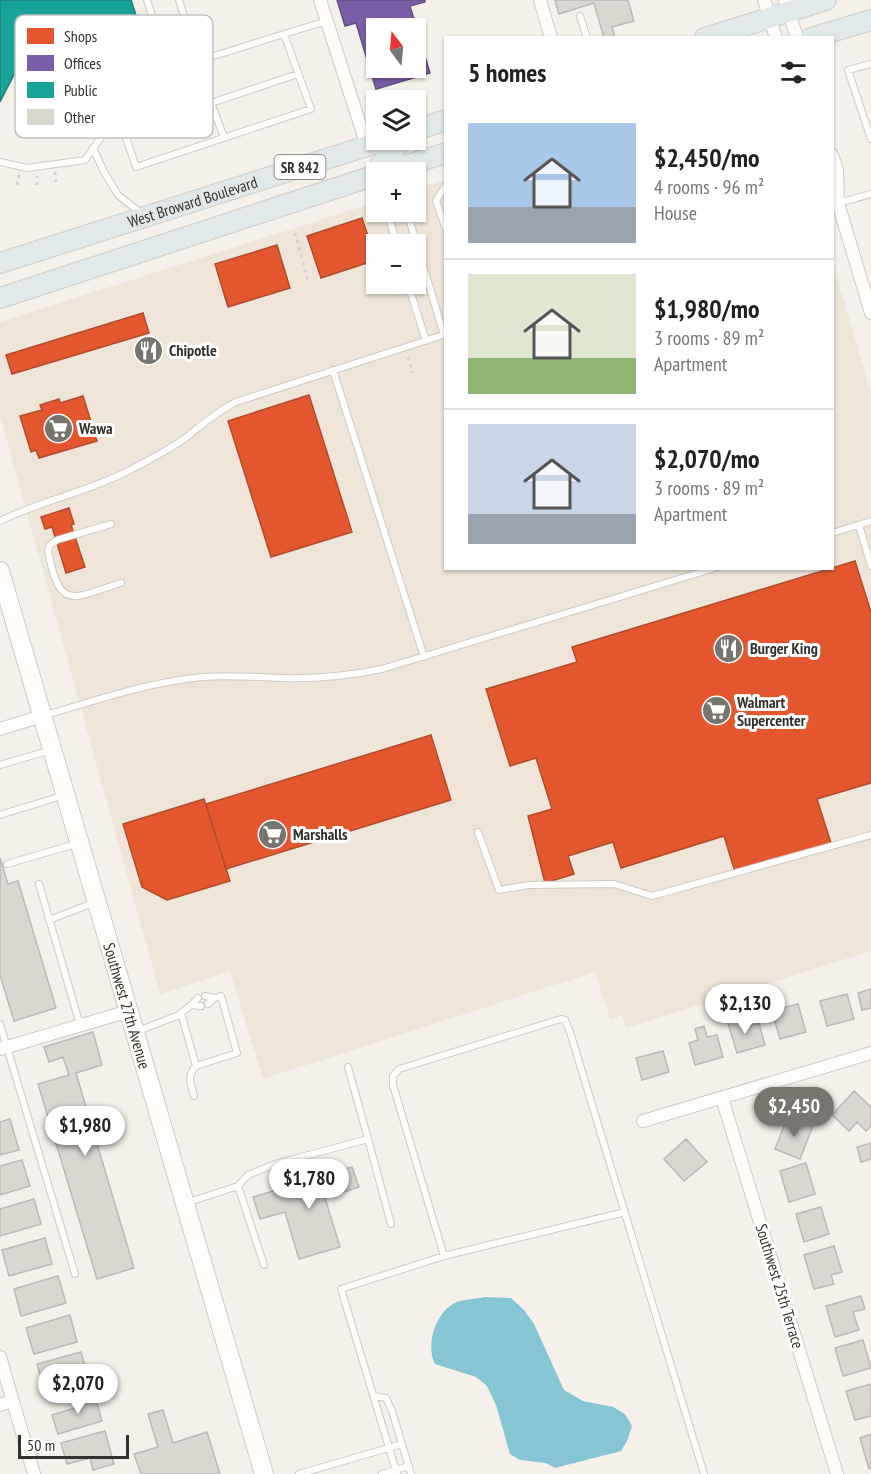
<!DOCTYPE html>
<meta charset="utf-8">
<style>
:root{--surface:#fff;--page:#f6f6f6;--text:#222;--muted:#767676;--line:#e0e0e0;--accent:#78746e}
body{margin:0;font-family:"PT Sans Narrow",sans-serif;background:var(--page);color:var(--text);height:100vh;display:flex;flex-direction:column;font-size:22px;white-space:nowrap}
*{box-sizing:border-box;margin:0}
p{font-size:20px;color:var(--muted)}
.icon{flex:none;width:33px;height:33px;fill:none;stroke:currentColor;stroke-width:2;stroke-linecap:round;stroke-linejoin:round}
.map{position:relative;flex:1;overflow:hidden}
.drawer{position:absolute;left:444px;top:36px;width:390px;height:534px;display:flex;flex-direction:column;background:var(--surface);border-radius:0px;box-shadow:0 2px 4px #0004}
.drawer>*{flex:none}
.needle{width:39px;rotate:344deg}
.buttons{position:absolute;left:366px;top:18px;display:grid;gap:12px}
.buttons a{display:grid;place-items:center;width:60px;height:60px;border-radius:0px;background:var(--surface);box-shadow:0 2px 4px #0004;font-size:30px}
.scale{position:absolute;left:18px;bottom:15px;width:111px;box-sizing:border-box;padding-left:6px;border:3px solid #35312c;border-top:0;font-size:16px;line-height:21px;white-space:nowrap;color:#35312c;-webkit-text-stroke:4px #fff;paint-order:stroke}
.price{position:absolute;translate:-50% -51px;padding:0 14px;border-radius:21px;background:#fff;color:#222;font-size:20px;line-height:39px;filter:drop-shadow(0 2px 3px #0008)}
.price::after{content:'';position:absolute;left:50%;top:36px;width:18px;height:14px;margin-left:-9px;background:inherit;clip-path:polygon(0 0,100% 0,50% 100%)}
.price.active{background:var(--accent);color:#fff}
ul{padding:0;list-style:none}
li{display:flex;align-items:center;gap:18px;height:150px;padding:0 24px}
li+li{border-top:2px solid var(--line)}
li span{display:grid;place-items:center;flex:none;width:168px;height:120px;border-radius:0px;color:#555}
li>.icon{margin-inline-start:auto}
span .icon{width:72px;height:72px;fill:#fffc;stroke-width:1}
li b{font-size:26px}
h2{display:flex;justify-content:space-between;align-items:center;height:72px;padding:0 24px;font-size:26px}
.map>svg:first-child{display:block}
</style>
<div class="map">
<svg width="871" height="1474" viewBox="0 0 871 1474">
<rect width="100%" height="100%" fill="#f5f0e9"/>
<!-- built -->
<path fill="#eee5d8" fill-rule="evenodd" d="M445,180L446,568H832L833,264L871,392V951L626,1028L622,1015L610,1019L595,972L263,1079L230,971L160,994L0,416V322L376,202V212H416V189ZM376,244H416V284H376Z"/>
<!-- water -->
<path fill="#86c5d3" d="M485,1297L511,1298L524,1310L534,1324L564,1390L583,1401L613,1407L625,1414L632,1426L627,1441L621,1451L555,1468L546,1463L520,1460L510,1454L496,1405L487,1386L476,1377L435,1364C425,1345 436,1310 457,1302C465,1299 476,1299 485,1297Z"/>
<!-- shops -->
<path fill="#e4572e" stroke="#b04c2d" stroke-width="1.5" d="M362,218L376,260L321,278L307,236Z
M277,245L290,288L228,307L215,264Z
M143,313L149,333L12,374L6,355Z
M309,395L352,532L271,557L228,421Z
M83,396L97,441L39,458L36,450L31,452L20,416L42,410L40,405L59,399L60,403Z
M69,508L74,524L71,525L85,567L66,573L52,527L45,529L41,517Z
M855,561L871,612V783L817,799L831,843L735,872L724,836L621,868L613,842L568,856L574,874L545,883L528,816L552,809L536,758L510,766L486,689L577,662L572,647Z
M431,735L451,800L226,869L206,804Z
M204,799L230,881L167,900L142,887L123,824Z"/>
<!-- offices -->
<path fill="#7b5ea7" stroke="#665082" stroke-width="1.5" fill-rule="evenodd" d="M337,0H425V2L410,6L430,73L376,89L356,23L345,26ZM376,28H416V68H376Z"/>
<!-- public -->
<path fill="#17a398" stroke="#208178" stroke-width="1.5" d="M0,0H131L160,88L59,120L50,116L44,107L46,95L55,86L18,67L0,102Z"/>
<!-- building -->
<path fill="#dad6d0" stroke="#bcb9b4" stroke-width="1.5" d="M555,0H628L634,21L612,27L615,38H604L594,3L559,14Z
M0,858L8,884L18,881L56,1008L14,1021L0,975Z
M871,989V1008L862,1010L858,993Z
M847,994L854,1019L827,1026L820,1001Z
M798,1004L806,1032L780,1039L772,1011Z
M744,1015L747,1027L759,1023L765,1045L737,1053L727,1020Z
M704,1026L707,1037L717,1035L723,1057L695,1065L689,1043L698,1040L695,1029Z
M93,1032L102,1065L76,1073L134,1268L97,1279L38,1084L69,1075L63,1057L49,1062L44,1047Z
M663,1051L669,1072L642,1080L636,1058Z
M854,1091L871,1107V1126L866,1131L857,1122L849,1131L832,1115Z
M788,1116L813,1126L800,1159L775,1149Z
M10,1119L19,1150L0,1155V1122Z
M686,1139L707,1162L684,1181L664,1159Z
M871,1143V1159L861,1162L857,1147Z
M22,1160L30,1186L0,1195V1166Z
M806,1163L815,1194L789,1202L780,1171Z
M352,1167L359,1187L325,1198L340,1247L299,1259L285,1212L260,1219L253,1197Z
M34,1199L41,1224L0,1236V1209Z
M821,1207L829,1234L804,1242L796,1214Z
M45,1238L52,1264L9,1276L2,1250Z
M834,1246L842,1272L831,1275L834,1284L814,1289L804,1255Z
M58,1276L66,1303L21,1316L14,1289Z
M861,1296L865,1309L853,1312L859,1330L835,1337L826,1306Z
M70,1315L77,1342L34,1354L26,1328Z
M863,1340L871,1368L843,1376L835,1348Z
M81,1352L89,1382L69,1388L66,1377L43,1384L37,1364Z
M871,1384V1416L855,1420L846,1391Z
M94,1393L102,1421L58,1434L52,1415L75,1408L73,1400Z
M163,1410L173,1443L207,1432L220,1474H141L134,1454L158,1447L148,1414Z
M105,1431L114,1464L93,1470L90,1458L67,1464L61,1443Z
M871,1434V1468L869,1469L860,1438Z"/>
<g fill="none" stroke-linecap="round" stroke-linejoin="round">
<defs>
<path id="lane" d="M147,0L183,113
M179,0L211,103L224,137
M580,16L587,38
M198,61L284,34
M871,64L848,70L871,139
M124,132L298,74
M93,148L103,170L118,195L142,214
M0,162L27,168L85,160L102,136L113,130L124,132L136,167L311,109L284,34L327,21
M446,185L436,201L446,229
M832,210L838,203L871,194
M387,212L397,244
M407,212L444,335
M408,284L426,341
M333,370L424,657
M0,521C41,501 87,492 128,471C147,461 167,451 184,439C202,425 216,412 236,402L446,334
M111,524L57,540L50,545L48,551C60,612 72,598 121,583
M859,525L871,566
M832,533L871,521
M46,715C97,700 149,682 203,677C229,675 255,677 281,678C315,679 348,676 382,669L715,568
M0,765L51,750
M0,815L65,795
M478,832L499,890L529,885L614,884L652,896L871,835
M7,864L79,843
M39,884L80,1025
M49,920L93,903
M205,996L215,998L208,1004
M198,998L191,1005L201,1006
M181,1013L196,1066L237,1053L221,996L215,998
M0,1024L75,1274
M138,1031L179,1015L191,1005
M194,1096C191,1083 186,1077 196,1066
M368,1139L391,1224
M238,1186L248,1175L275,1164L368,1139L348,1067
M186,1203L238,1186L264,1265
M625,1212L444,1256L393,1085V1076L399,1069L561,1019L565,1020L570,1032L704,1474
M374,1396L386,1398L392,1411L411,1474
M299,1474L402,1444
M382,1474L409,1466
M397,1474L341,1289L444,1256"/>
<path id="street" d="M320,0L367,146
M540,0L551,38
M764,0L776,38
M785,0L797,38
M832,155L837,170L838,203L871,313
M0,729L42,716
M0,1049L129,1011
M722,1098L837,1474
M643,1121L871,1053
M0,1357L34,1474
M0,1405L12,1401"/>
<g id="secondary">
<path id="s1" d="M0,571L264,1474"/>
</g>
<g id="primary">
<path d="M705,38L826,0"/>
<path d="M811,38L871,20"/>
<path d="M416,130L446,120"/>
<path d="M377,172L381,164L403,140"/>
<path d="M385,172L446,153"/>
<path id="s2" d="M0,263L386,140"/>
<path d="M0,298L376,175"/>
</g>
</defs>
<!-- lane casing -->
<use href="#lane" stroke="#cdcac4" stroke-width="8"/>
<!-- street casing -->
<use href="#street" stroke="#cdcac4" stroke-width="14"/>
<!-- secondary casing -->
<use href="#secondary" stroke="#cdcac4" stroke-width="20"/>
<!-- primary casing -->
<use href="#primary" stroke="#cfccc9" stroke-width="22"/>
<!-- path -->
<path stroke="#d2d1ce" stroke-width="3" stroke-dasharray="3 4.5" stroke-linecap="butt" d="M55,172L56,182
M17,185L19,174
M37,185V176
M295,233L309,284
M408,357L413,373"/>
<!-- lane -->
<use href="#lane" stroke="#fefdfc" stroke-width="6"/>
<!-- street -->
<use href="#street" stroke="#fefdfc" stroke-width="12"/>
<!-- secondary -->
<use href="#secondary" stroke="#fefdfc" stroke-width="18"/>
<!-- primary -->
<use href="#primary" stroke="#e0e8e9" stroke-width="20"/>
</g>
<!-- icons -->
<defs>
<symbol id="restaurant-disc" viewBox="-11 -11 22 22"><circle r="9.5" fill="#78746e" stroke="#fff"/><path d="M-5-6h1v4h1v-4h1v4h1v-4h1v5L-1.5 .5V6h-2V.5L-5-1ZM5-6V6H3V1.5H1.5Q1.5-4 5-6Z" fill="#fff"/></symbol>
<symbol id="supermarket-disc" viewBox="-11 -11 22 22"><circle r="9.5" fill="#78746e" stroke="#fff"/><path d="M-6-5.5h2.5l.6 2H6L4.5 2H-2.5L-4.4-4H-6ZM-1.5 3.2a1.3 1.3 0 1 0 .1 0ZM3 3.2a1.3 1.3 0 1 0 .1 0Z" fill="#fff"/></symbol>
</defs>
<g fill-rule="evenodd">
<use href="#restaurant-disc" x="132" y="334" width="33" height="33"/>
<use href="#supermarket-disc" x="42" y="412" width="33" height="33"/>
<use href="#restaurant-disc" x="712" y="632" width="33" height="33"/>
<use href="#supermarket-disc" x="700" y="694" width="33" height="33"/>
<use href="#supermarket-disc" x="256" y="818" width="33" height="33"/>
</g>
<g text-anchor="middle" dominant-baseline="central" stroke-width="6" stroke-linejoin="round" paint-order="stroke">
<!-- shield labels -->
<rect fill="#fff" stroke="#726f6b" stroke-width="1.5" x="274.5" y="155" width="51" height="24" rx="4.5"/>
<g font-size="15" font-weight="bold" fill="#35312c">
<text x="300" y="167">SR 842</text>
</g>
<!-- street labels -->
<g font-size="16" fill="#35312c" stroke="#fff">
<text stroke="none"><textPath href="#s2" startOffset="202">West Broward Boulevard</textPath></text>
<text stroke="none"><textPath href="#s1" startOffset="453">Southwest 27th Avenue</textPath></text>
<text transform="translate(780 1286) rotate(73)">Southwest 25th Terrace</text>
</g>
<!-- poi labels -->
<g font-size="16" font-weight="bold" fill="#35312c" stroke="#fff" text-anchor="start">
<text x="169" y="350">Chipotle</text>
<text x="79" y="428">Wawa</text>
<text x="750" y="648">Burger King</text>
<text x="737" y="702">Walmart<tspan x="737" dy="18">Supercenter</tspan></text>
<text x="293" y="834">Marshalls</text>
</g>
</g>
<!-- legend -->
<rect x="15" y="15" width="198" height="123" rx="9" fill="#fff" stroke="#c2c1c0" stroke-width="1.5"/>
<rect x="27" y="28" width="27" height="16" fill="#e4572e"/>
<rect x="27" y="55" width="27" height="16" fill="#7b5ea7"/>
<rect x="27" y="82" width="27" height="16" fill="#17a398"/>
<rect x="27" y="109" width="27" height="16" fill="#dad6d0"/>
<g font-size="16" fill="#35312c">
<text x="64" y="42">Shops</text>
<text x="64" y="69">Offices</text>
<text x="64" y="96">Public</text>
<text x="64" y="123">Other</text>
</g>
</svg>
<div class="buttons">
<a><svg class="needle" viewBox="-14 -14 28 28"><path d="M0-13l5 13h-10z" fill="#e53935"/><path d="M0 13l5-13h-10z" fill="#767676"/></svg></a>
<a><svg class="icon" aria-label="layers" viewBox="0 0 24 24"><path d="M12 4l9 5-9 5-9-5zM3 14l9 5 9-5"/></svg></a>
<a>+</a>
<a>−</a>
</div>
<div class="scale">50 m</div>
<b class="price" style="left:745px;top:1035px">$2,130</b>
<b class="price active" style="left:794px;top:1138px">$2,450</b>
<b class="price" style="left:85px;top:1157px">$1,980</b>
<b class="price" style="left:309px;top:1210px">$1,780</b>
<b class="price" style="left:78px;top:1415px">$2,070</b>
<section class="drawer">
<h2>5 homes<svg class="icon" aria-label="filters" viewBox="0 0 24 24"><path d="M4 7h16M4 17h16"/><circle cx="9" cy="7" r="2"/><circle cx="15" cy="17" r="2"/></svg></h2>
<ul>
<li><span style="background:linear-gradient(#a9c7e8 70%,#9aa5b1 0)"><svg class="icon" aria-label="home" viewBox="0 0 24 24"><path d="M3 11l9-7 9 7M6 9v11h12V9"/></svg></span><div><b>$2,450/mo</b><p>4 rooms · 96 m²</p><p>House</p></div></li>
<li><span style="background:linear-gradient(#dfe7d0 70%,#8fb573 0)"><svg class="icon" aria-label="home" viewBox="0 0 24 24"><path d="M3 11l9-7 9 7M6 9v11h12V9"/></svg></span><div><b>$1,980/mo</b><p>3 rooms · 89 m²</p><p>Apartment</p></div></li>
<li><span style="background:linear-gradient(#c9d6e8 75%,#9aa5b1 0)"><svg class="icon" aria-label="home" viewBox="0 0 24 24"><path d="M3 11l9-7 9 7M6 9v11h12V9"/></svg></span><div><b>$2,070/mo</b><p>3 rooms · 89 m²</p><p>Apartment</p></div></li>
</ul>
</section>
</div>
